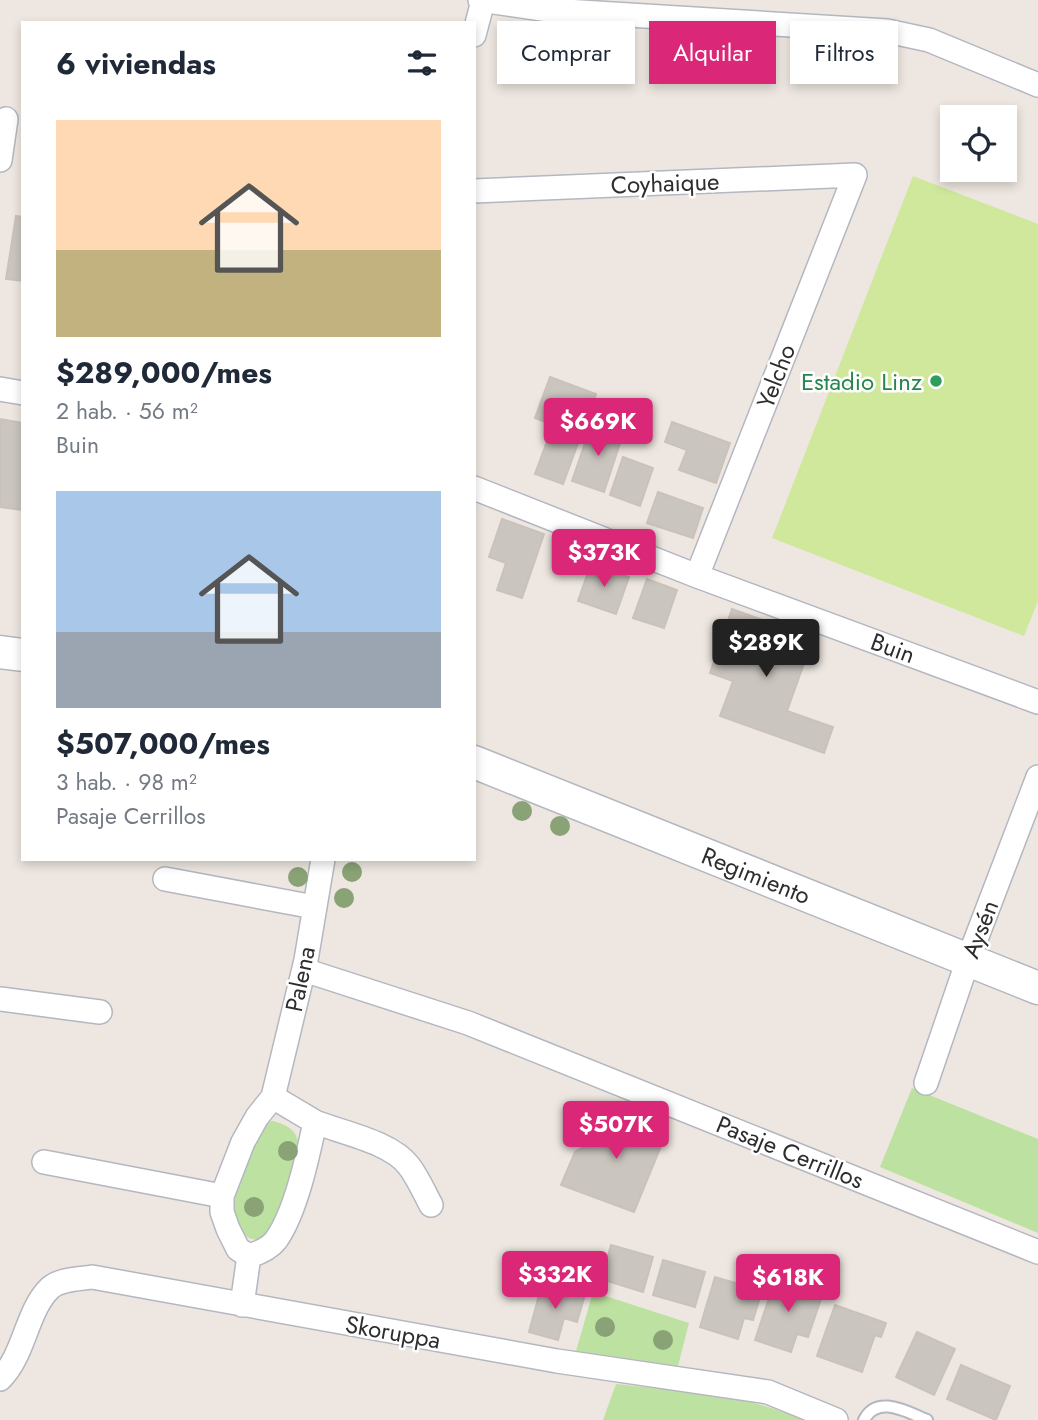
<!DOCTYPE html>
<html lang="es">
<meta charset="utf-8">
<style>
:root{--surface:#fff;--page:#f2f2f3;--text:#1f2937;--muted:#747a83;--accent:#db2777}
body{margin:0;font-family:Jost,sans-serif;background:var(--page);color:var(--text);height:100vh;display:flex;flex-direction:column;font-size:26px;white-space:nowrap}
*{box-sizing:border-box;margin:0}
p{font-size:23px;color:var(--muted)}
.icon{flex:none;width:38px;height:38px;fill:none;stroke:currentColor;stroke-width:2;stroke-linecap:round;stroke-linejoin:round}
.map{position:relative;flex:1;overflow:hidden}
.details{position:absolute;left:21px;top:21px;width:455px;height:840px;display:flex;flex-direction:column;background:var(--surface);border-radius:0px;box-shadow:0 4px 10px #0003}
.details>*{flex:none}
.top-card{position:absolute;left:497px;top:21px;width:436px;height:63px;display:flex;gap:14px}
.controls{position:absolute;left:940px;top:105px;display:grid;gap:14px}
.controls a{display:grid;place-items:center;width:77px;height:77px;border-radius:0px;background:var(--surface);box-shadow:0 4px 10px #0003;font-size:35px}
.price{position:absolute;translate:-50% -60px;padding:0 16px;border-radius:7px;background:var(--accent);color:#fff;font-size:23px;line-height:46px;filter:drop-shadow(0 2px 4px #0008)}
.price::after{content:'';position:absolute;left:50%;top:42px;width:21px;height:16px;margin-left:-10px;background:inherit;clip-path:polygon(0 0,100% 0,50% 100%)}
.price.active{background:#222;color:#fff}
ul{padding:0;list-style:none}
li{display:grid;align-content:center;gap:14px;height:371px;padding:0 35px}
li span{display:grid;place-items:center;height:217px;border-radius:0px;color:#555}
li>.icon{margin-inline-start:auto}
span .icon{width:126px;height:126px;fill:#fffc;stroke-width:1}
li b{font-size:30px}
h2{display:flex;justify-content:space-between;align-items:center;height:84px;padding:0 35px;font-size:30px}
.chip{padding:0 24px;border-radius:0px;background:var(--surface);box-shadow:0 4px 10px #0003;font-size:24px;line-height:63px}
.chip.active{background:var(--accent);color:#fff}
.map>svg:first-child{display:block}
</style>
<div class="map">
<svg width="1038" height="1420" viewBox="0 0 1038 1420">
<rect width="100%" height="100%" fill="#eee7e1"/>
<!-- green -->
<path fill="#bde1a0" d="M912,1088L1038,1139V1233L880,1167Z
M272,1121C295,1126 301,1136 298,1159C292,1176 280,1218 271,1230C251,1256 229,1222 231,1201C232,1194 236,1187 239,1181C246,1159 254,1141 267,1123Z
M593,1292L689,1323L678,1366L576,1351Z
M616,1384C679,1391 744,1393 802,1420H603Z"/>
<!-- pitch -->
<path fill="#d0e89c" d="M913,176L1038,224V601L1024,636L772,538Z"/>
<!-- building -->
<path fill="#cac5bf" stroke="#cac2ba" stroke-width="2" d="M16,216L23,217V281L6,279Z
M550,377L596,394L563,484L535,474L553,425L535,418Z
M0,419L23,423V510L0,507Z
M672,422L730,443L716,483L679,470L687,450L665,442Z
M592,423L623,434L604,492L572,481Z
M623,457L653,468L640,506L610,495Z
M658,492L703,508L693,538L647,523Z
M502,519L544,534L522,598L497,590L506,563L489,557Z
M591,564L629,577L616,614L578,601Z
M647,579L677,590L664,628L633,618Z
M732,609L813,638L787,711L833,727L824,753L720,716L733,681L710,673Z
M605,1112L641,1125L647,1120L668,1129L634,1212L561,1185L575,1152L590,1143Z
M611,1245L653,1257L643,1292L601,1279Z
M663,1260L705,1272L695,1307L653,1295Z
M715,1277L762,1291L753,1320L744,1318L738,1339L700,1327Z
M776,1277L823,1293L808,1337L797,1334L791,1352L755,1340Z
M542,1284L585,1295L577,1322L564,1318L558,1340L529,1332Z
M835,1305L886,1323L881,1337L875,1335L862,1372L817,1356Z
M917,1332L955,1349L934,1395L896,1377Z
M961,1365L1010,1386L996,1420L947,1399Z"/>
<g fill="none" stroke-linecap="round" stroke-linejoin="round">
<defs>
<path id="service" d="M864,1420C877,1394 907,1412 927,1420"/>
<path id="minor" d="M480,0L549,10L887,31L929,40L1038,85
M474,35L483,1
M0,160L6,119
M474,191L855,175L697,576
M0,389L23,393
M474,488L697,576L1038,702
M165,879L314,907
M304,970L468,1023L1038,1252
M0,999L100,1012
M926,1083L968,960L1038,777
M315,1122C343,1133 391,1142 409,1166C418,1178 424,1192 431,1205
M44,1162L222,1196
M249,1256L238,1249L228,1229L222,1212V1196L243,1142L257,1117L273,1097L306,960L323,859
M249,1256C259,1253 269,1249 276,1240C296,1212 308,1155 315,1122L273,1097
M242,1305L249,1256
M0,1379C25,1355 26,1311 50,1288C60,1279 79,1279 92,1277L557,1361L768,1392L836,1420"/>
<g id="secondary">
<path d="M0,652L23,655"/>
<path id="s1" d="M474,762L1038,988"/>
</g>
</defs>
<!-- service casing -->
<use href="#service" stroke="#b4b7c0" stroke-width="14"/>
<!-- minor casing -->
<use href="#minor" stroke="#b4b7c0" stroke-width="26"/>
<!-- secondary casing -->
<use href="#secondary" stroke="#b4b7c0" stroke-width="35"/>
<!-- service -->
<use href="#service" stroke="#fff" stroke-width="10"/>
<!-- minor -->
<use href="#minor" stroke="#fff" stroke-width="23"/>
<!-- secondary -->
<use href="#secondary" stroke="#fff" stroke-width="32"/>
</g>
<!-- trees -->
<g fill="#89a276">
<circle cx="522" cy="811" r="10"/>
<circle cx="560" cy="826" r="10"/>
<circle cx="352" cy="872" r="10"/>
<circle cx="298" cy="877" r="10"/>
<circle cx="344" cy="898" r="10"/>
<circle cx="288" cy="1151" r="10"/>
<circle cx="254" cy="1207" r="10"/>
<circle cx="605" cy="1327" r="10"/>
<circle cx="663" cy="1340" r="10"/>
</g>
<!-- markers -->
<circle fill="#2e9e5b" stroke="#fff" stroke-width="2.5" cx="936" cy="381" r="7"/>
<g text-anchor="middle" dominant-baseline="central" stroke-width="5" stroke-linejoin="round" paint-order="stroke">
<!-- street labels -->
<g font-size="24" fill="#2d2d2d" stroke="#fff">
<text transform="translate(665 183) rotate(-2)">Coyhaique</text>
<text transform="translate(776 376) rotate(-69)">Yelcho</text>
<text transform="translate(893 648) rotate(20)">Buin</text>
<text stroke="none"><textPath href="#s1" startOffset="304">Regimiento</textPath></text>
<text transform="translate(980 929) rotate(-69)">Aysén</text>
<text transform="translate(300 979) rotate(-78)">Palena</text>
<text transform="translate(790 1152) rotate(22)">Pasaje Cerrillos</text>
<text transform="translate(393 1332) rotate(10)">Skoruppa</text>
</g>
<!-- leisure labels -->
<g font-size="24" fill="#27864d" stroke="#fff" text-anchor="end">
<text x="922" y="381">Estadio Linz</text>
</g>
</g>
</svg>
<div class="controls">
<a><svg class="icon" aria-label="locate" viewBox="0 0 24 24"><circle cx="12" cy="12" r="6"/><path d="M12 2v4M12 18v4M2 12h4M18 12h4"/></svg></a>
</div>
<b class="price" style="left:598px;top:458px">$669K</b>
<b class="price" style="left:604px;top:589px">$373K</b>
<b class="price active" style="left:766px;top:679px">$289K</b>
<b class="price" style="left:616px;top:1161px">$507K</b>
<b class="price" style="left:555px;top:1311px">$332K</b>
<b class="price" style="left:788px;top:1314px">$618K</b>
<div class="top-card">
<a class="chip">Comprar</a>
<a class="chip active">Alquilar</a>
<a class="chip">Filtros</a>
</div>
<section class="details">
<h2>6 viviendas<svg class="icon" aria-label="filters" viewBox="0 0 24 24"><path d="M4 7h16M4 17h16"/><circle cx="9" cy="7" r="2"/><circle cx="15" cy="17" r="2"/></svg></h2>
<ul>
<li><span style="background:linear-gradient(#ffd9b3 60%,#c2b280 0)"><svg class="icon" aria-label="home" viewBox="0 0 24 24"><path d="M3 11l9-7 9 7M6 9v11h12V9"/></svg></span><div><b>$289,000/mes</b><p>2 hab. · 56 m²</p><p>Buin</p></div></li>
<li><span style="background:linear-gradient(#a9c7e8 65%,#9aa5b1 0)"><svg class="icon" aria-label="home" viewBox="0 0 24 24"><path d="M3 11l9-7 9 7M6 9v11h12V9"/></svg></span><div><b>$507,000/mes</b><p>3 hab. · 98 m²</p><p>Pasaje Cerrillos</p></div></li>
</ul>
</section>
</div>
